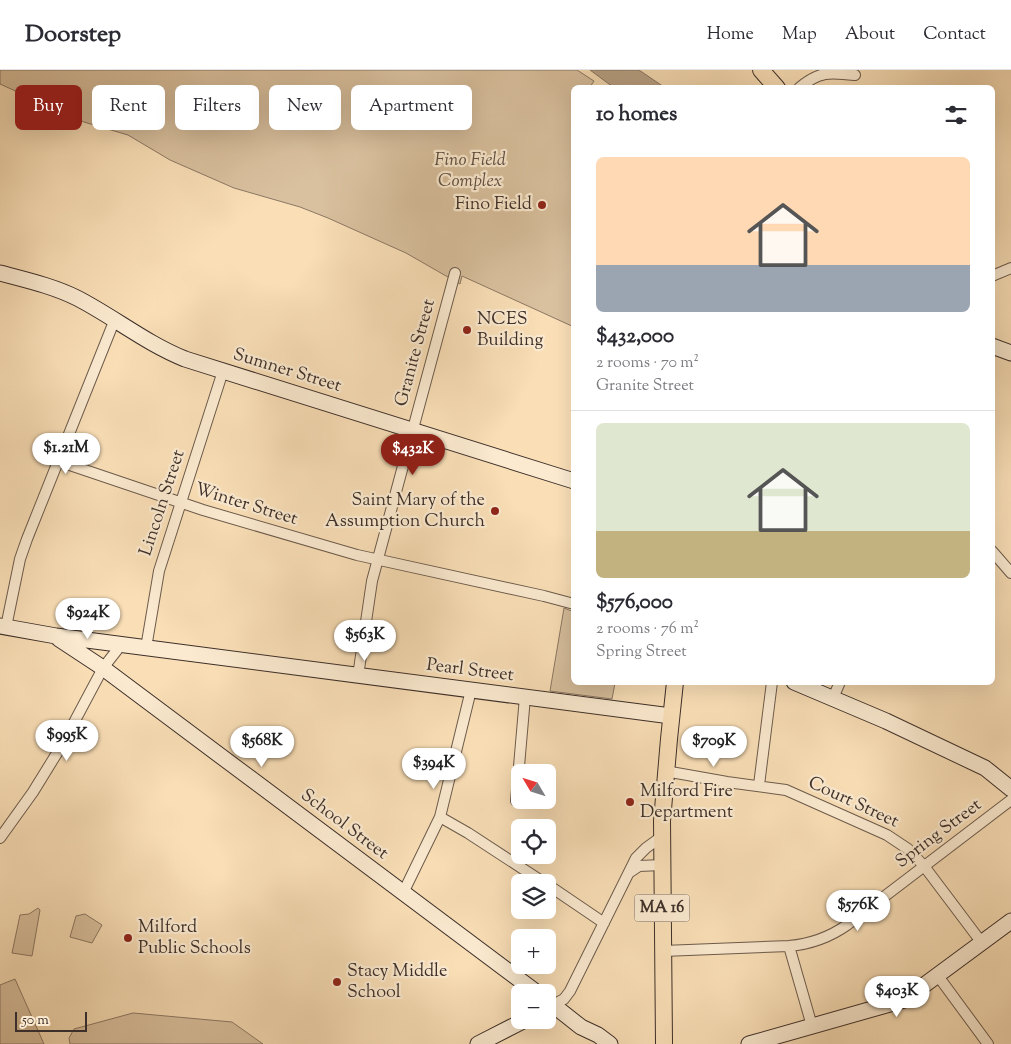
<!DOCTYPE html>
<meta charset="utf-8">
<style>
:root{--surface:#fff;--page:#f7f7f7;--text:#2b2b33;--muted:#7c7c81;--line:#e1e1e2;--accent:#8f2418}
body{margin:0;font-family:"Sorts Mill Goudy",serif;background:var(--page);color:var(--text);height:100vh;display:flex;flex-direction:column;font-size:19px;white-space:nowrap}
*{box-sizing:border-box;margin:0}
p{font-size:16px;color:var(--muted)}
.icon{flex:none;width:28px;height:28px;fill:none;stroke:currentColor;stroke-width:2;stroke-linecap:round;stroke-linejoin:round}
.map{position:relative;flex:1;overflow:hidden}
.drawer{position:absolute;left:571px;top:15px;width:424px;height:600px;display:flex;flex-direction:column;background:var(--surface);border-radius:8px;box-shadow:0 5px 20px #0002}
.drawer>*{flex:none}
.banner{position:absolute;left:15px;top:15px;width:475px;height:45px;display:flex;gap:10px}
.needle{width:32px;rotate:308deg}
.buttons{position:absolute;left:511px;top:694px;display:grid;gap:10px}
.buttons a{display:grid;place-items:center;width:45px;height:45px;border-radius:8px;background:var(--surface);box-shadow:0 5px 20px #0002;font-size:25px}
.scale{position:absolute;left:15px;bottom:12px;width:72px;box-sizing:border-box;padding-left:5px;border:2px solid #3d2f29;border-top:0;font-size:14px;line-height:18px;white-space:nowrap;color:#3d2f29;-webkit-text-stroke:4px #fbead0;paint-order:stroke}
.price{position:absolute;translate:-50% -42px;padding:0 11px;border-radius:18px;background:#fff;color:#222;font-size:16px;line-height:32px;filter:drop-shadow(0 1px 2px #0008)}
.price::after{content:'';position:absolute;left:50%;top:30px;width:15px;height:11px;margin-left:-8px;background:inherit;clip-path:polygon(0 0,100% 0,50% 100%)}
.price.current{background:var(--accent);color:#fff}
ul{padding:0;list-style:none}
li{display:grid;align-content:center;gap:10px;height:265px;padding:0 25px}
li+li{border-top:1px solid var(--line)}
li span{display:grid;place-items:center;height:155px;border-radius:8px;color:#555}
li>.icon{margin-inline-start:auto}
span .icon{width:90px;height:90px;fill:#fffc;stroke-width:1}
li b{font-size:21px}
h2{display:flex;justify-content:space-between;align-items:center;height:60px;padding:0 25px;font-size:21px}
.tag{padding:0 18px;border-radius:8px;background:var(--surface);box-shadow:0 5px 20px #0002;font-size:18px;line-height:45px}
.tag.current{background:var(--accent);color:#fff}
header{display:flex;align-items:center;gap:30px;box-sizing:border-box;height:70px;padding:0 25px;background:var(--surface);border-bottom:1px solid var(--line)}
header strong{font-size:24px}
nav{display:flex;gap:28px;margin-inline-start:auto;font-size:18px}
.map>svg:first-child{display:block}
</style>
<header>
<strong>Doorstep</strong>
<nav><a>Home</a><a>Map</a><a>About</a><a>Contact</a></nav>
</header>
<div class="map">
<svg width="1011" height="974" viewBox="0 0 1011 974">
<rect width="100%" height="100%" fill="#f9deb6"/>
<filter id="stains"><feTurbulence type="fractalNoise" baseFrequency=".004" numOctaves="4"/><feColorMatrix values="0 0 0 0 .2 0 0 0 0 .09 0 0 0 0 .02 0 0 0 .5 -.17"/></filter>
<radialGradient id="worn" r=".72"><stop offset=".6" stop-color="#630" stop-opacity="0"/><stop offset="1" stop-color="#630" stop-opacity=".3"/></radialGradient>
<!-- green -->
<path fill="#d9c09e" stroke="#8b7864" d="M0,0H577L594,11L590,17L574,18V257L462,206L460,214L406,183L328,148L300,137L234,118L170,90L128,65L84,52L0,14Z
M564,538L574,542V612L615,613L612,629L550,621Z
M38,838L40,840L32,886L12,883L20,845L29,844Z
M85,844L102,855L92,873L70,867L76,846Z
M15,909L44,974H0V915Z
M133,943L232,952L263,974H70L69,968L74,959Z"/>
<!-- water -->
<path fill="#b9a286" stroke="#877461" d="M590,0H639L664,17H613Z"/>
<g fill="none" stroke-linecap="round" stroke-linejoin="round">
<defs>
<path id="street" d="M799,18C819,1 830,2 855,5
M992,206L1011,198
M58,391L203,440L357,485L544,526L574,534
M992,481L1011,503
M6,557L20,489L27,469L115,249
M146,578L159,501L223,301
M358,606L372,511L455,203
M833,628L840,612
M665,701L727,712L786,720L887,765L908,779L924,796L982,873
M759,715L772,612
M516,731L525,627
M440,747L468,763L543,812
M0,768L33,722L62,675L103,598L121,575
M630,802L639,796L662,795
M548,815L604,853
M403,823L440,747L471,620
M789,876L812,956
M663,881L789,876C811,874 830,867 847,855L1011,730
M938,906L988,974
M553,935L564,929L570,921L636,788L646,778L661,767"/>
<path id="secondary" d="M0,203C26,210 53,216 77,228C114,247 147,274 185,289L574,411
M992,276L1011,283
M0,556L56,566L671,646
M59,569L103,598L536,922
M794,612L886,651L985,698L1011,719
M548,931L581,957L598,965L610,974
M478,974L525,950
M749,974L904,930L1011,851"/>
<path id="primary" d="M761,0L777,18
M664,974L662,751L669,669L675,612"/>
</defs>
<!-- street casing -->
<use href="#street" stroke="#6c5b4c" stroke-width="12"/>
<!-- secondary casing -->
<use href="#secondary" stroke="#3d2f29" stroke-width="17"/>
<!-- primary casing -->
<use href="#primary" stroke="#3d2f29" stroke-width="18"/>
<!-- street -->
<use href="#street" stroke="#fbead0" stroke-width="10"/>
<!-- secondary -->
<use href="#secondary" stroke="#fbead0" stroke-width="15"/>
<!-- primary -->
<use href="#primary" stroke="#f9deb6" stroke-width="16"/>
</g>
<!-- markers -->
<g fill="#8f2418" stroke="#fbead0" stroke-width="2">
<circle cx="542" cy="135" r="5"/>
<circle cx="467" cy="260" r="5"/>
<circle cx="495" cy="441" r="5"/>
<circle cx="630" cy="732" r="5"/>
<circle cx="128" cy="868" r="5"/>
<circle cx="337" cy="912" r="5"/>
</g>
<g text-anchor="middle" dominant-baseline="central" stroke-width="4.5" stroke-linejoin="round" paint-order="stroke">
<!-- shield labels -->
<rect fill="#fbead0" stroke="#76675b" stroke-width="1" x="634.5" y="824.5" width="55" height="27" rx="4"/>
<g font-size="16" font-weight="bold" fill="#3d2f29">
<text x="662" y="838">MA 16</text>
</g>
<!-- park labels -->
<g font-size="18" font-style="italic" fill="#5c4c40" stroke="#fbead0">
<text x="470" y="91">Fino Field<tspan x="470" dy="21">Complex</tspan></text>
</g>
<!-- poi labels -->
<g font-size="18" fill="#3d2f29" stroke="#fbead0" text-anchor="start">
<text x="532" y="135" text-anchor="end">Fino Field</text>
<text x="477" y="250">NCES<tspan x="477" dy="21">Building</tspan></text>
<text x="485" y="431" text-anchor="end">Saint Mary of the<tspan x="485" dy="21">Assumption Church</tspan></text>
<text x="640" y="722">Milford Fire<tspan x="640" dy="21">Department</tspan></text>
<text x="138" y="858">Milford<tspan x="138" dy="21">Public Schools</tspan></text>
<text x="347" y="902">Stacy Middle<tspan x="347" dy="21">School</tspan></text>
</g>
<!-- street labels -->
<g font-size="18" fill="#3d2f29" stroke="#fbead0">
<text transform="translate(416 283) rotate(-75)">Granite Street</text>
<text transform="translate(287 301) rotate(17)">Sumner Street</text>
<text transform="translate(163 433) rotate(-72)">Lincoln Street</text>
<text transform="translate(246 435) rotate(17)">Winter Street</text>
<text transform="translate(470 601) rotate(7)">Pearl Street</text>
<text transform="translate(853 733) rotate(25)">Court Street</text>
<text transform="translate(344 755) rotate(37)">School Street</text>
<text transform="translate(939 764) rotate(-37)">Spring Street</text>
</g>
</g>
<rect width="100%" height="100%" filter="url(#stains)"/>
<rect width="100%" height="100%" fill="url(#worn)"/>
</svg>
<div class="buttons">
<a><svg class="needle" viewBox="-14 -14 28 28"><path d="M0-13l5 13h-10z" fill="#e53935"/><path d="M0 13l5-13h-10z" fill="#7c7c81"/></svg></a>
<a><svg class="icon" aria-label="locate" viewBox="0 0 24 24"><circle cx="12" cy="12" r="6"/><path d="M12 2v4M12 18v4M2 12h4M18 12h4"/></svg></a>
<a><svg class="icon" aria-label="layers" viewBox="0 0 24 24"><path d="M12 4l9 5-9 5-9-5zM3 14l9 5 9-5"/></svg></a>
<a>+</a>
<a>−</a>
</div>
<div class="scale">50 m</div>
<b class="price" style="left:66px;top:405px">$1.21M</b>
<b class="price current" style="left:413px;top:406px">$432K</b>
<b class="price" style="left:88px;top:570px">$924K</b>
<b class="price" style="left:365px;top:592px">$563K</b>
<b class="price" style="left:67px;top:692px">$995K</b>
<b class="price" style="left:262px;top:698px">$568K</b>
<b class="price" style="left:714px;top:698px">$709K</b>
<b class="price" style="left:434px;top:720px">$394K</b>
<b class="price" style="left:858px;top:862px">$576K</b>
<b class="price" style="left:897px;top:948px">$403K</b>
<div class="banner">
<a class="tag current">Buy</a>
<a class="tag">Rent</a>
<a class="tag">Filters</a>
<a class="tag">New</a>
<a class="tag">Apartment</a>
</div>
<section class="drawer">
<h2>10 homes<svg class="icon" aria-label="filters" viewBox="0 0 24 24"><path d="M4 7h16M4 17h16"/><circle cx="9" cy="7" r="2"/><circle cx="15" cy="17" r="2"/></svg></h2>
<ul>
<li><span style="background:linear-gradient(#ffd9b3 70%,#9aa5b1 0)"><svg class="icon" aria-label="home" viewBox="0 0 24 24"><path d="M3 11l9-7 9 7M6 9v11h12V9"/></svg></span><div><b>$432,000</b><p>2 rooms · 70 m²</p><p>Granite Street</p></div></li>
<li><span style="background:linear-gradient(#dfe7d0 70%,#c2b280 0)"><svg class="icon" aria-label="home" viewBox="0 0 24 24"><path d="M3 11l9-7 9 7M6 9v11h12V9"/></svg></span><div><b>$576,000</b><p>2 rooms · 76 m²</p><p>Spring Street</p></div></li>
</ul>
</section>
</div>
